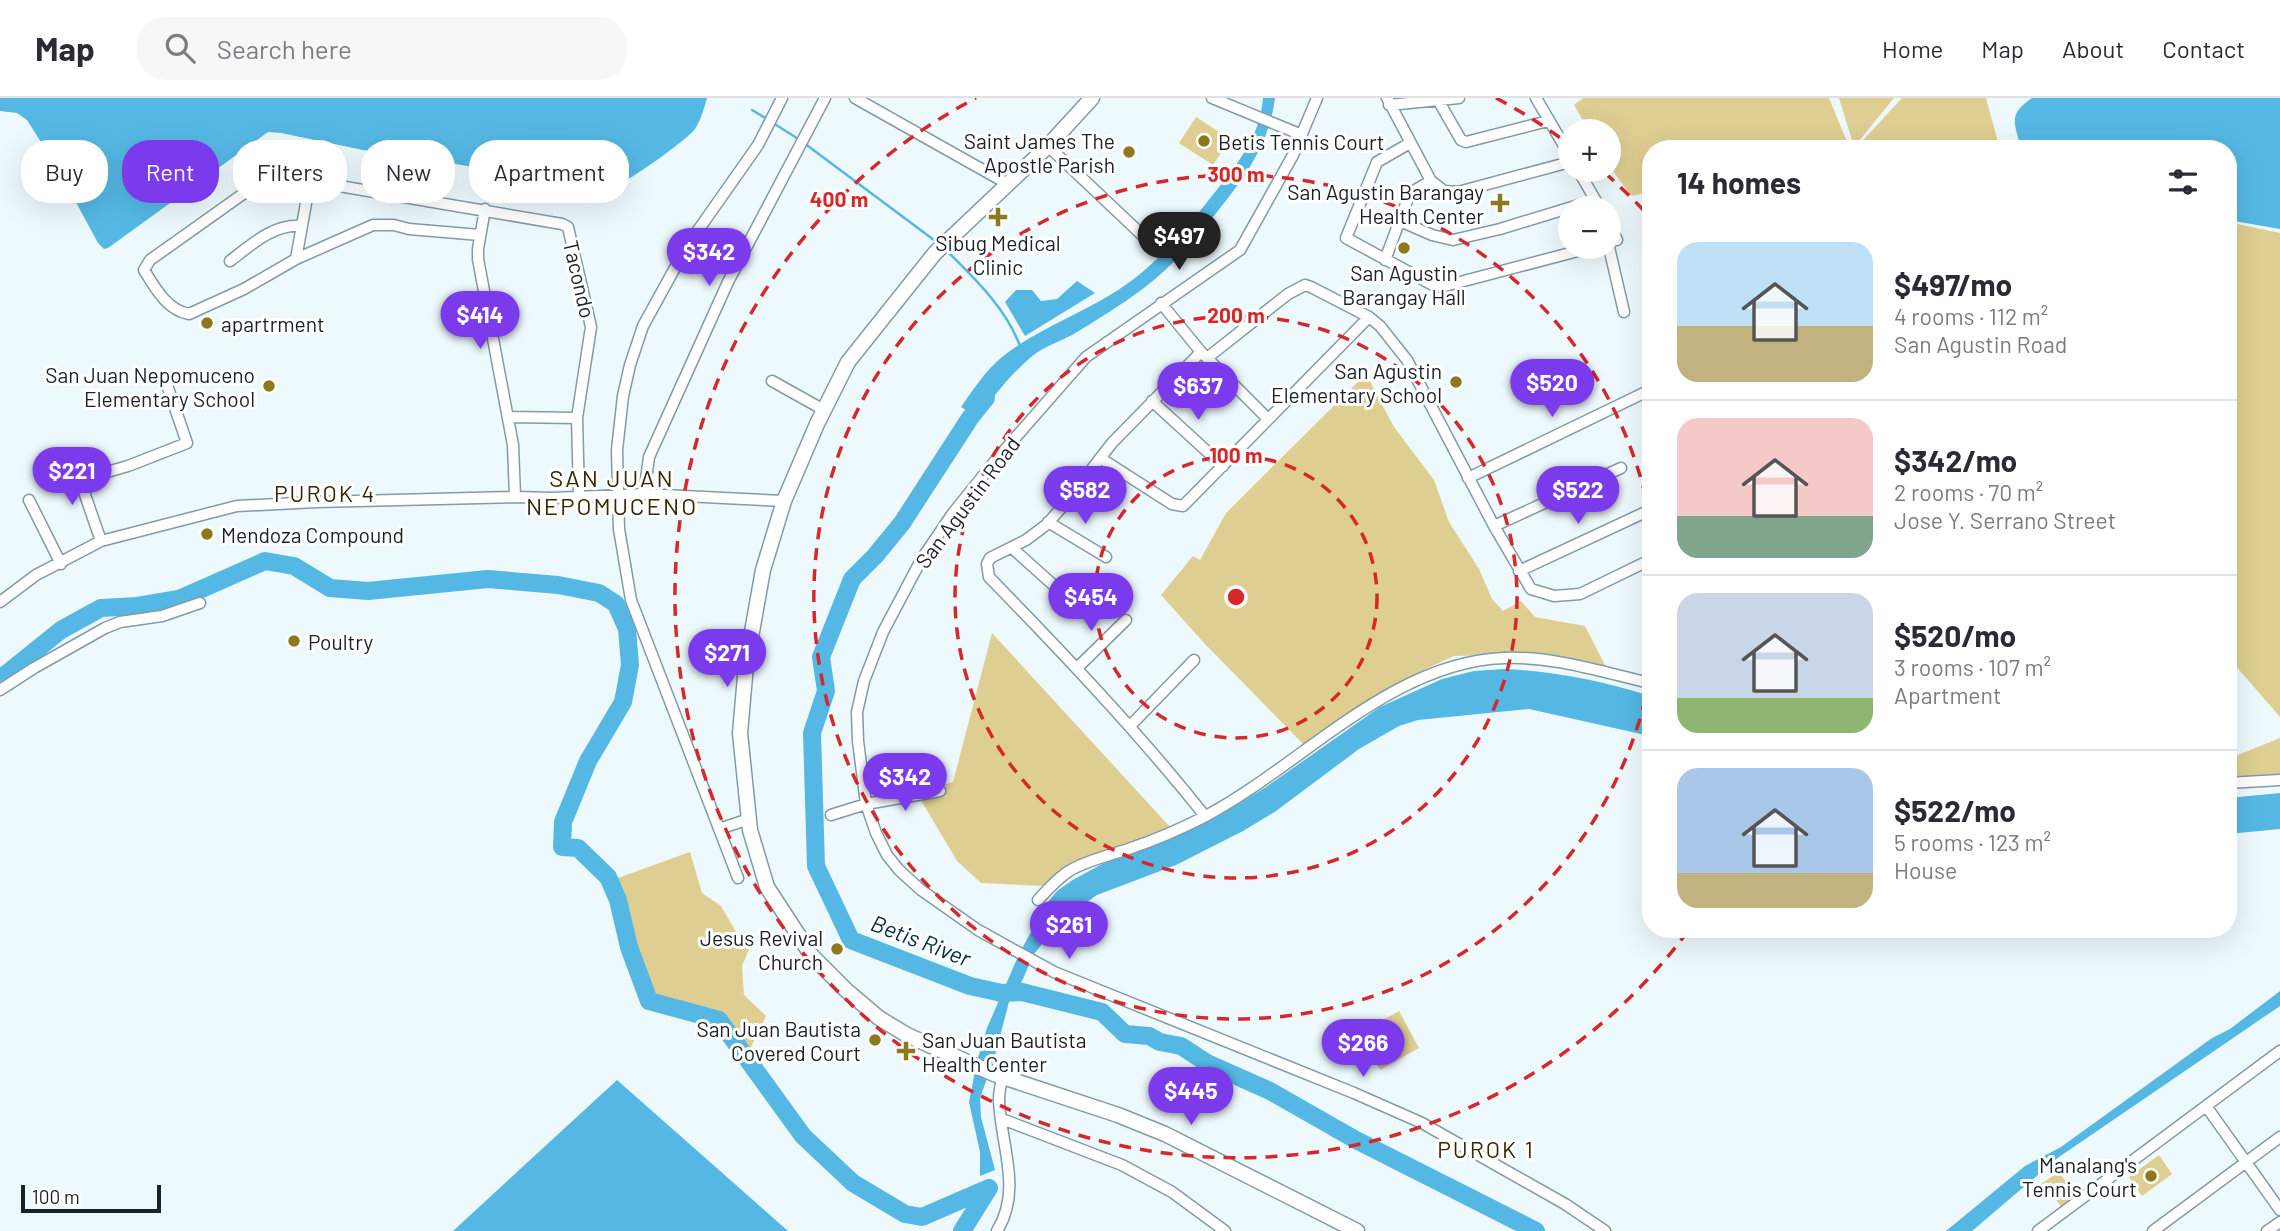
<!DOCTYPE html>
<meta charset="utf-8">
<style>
:root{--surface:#fff;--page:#f7f7f7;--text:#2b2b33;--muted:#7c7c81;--line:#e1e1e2;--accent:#7c3aed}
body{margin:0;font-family:Barlow,sans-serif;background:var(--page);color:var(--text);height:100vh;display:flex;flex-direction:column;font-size:26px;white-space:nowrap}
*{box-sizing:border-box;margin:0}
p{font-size:23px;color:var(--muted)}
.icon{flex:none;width:38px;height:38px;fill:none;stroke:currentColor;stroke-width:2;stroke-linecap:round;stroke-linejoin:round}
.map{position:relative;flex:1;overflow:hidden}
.details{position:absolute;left:1642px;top:42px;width:595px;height:798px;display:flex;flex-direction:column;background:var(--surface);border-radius:28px;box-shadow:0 7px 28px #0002}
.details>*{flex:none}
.banner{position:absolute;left:21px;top:42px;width:665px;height:63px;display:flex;gap:14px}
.tools{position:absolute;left:1558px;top:21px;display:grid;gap:14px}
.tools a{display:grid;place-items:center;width:63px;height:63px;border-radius:50%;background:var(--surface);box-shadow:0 7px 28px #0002;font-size:35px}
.scale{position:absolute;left:21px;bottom:18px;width:140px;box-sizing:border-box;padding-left:7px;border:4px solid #182227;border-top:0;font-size:19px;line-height:24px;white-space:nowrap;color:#182227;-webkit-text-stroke:5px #fff;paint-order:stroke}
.price{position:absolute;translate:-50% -60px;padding:0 16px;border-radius:24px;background:var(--accent);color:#fff;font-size:23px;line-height:46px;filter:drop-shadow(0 2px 4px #0008)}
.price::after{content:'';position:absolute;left:50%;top:42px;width:21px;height:16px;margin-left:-10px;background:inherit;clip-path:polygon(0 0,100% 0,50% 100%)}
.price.selected{background:#222;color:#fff}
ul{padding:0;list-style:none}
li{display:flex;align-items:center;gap:21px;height:175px;padding:0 35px}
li+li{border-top:2px solid var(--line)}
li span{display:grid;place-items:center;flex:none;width:196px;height:140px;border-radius:21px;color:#555}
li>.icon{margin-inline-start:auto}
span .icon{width:84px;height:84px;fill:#fffc;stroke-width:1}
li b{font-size:30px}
h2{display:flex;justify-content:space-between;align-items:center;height:84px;padding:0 35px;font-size:30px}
.chip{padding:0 24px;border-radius:28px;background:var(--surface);box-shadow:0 7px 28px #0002;font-size:24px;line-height:63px}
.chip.selected{background:var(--accent);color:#fff}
header{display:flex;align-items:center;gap:42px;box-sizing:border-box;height:98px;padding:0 35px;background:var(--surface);border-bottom:2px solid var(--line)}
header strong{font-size:33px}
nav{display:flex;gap:38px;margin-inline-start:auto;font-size:24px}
.search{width:490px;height:63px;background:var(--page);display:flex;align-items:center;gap:18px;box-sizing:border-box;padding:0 24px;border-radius:28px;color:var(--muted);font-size:26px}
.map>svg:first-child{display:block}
</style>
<header>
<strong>Map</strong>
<div class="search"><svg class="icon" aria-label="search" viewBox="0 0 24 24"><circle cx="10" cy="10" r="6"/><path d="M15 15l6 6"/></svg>Search here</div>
<nav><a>Home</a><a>Map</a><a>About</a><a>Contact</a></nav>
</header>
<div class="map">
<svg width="2280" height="1133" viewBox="0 0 2280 1133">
<rect width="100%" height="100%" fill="#eef9fe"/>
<!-- green -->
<path fill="#dece91" d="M1583,0H1829L1850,51H1650V94L1631,98L1608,66V33H1589L1574,7Z
M1839,0H1894L1854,49Z
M1902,0H1986L2000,51H1855Z
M1196,19L1230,41L1213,67L1179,45Z
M2228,124L2280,135V619L2228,559Z
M1366,276L1394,329L1434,382L1449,424L1479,471L1492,501L1503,513L1521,503L1535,519L1585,528L1606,569L1531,556L1454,558L1426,571L1304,647L1205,546L1161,497L1193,458L1200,462L1226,415Z
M992,535L1170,729L1070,767L1042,788L981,785L957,763L916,694L953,684Z
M2280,640V678L2228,682V661Z
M690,754L702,795L721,808L735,832L750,849L742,868L744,897L766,918L749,953L719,921L652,900L632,849L618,780Z
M1399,913L1419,950L1380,972L1360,935Z
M2159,1057L2172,1076L2142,1098L2129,1079Z
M2059,1074L2077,1100L2062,1110L2049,1091L2044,1094L2039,1087Z"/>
<!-- water -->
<path fill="#55b8e4" d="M0,0H707C704,10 701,22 695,31C687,42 623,88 610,90L363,52L281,35L268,34L108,150L104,151L98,145L58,71L27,22L17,15L0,13Z
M1263,0H1275C1270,39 1252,69 1228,100C1203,132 1177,165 1144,190C1121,207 1097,222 1072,237C1059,244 1042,249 1030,260C1010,277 993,299 978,320L961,309C973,292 985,273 1002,259C1041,228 1091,213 1131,183C1166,157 1192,123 1219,89C1241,61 1260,37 1263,0Z
M2032,0H2280V131L2228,122V51H2021C2015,25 2007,17 2032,0Z
M1077,183L1095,195L1025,238L1005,204L1016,192H1032L1041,203L1057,201Z
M1504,571C1554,573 1603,583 1650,598V638L1529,611L1418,622L1399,628L1359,651L1276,713L1243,733L1176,767L1097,797L1081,808L1068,822L1063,821L1059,825L1034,856L1018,892L1009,904L994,961L980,1000L981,1019L995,1072L980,1078V1054L969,1004L977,963L987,930L1020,854L1047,805L1057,793L1071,783L1102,766L1164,744L1225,714L1266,689L1380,609L1442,581L1474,573Z
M2280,695V731L2228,736V700Z
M2280,893V908L2059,1059L1972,1133H1946L2025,1068L2061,1049L2212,940L2230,931Z
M617,982L788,1133H453Z"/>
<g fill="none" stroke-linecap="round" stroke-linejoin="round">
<!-- stream -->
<path stroke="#55b8e4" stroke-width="2.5" d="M752,12L767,21
M773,25L800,42
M804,45L938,145
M946,152C975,181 1006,210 1020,248"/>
<!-- river -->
<path stroke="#55b8e4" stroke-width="18" d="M986,300L970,320L902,425L875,458L852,481L821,559L826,593L812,635L816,768L851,842L970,888L1002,895L1022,894L1102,914L1125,936L1149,938L1160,944L1181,948L1207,965L1270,993L1356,1042L1536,1133
M0,581L61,532L101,510L137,508L179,501L265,463L294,468L330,490L368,493L488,481L558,487L599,495L616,506L627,531L630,567L623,604L588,663L563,724L562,749L578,750L608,779L618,802L629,849L649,903L719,922L803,1038L853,1085L905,1116L922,1119L989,1090
M962,1133L989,1090"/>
<defs>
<path id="minor" d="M855,0L1008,86
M1212,0L1302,37
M1317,0L1293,57L1240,152L1086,259L995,363L953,415L921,462L883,534L864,583L857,614L858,643L866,706L876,735L887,757L899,772L921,792L978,832L1054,874L1354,995L1422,1025L1565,1106L1605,1133
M1387,0L1431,83L1444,93L1458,94L1570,64
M1536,0L1570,58
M1438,2L1461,42L1466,44L1548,23
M1389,7L1459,0
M1410,45L1377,64L1346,140L1431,186L1441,189L1593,149
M1048,48L1159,153
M1578,72L1600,110
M485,111L478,151V161L513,347L515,399
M1400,123L1432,137L1453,142L1500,131L1595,102
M1608,124L1617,142
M480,137L409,131L394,127H373L296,161L244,191L189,216C167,212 155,190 144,172L150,162L271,76L279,75L310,83L562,126L568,129L591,229L577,320L579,398
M1608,145L1624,214
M296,161L310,83
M1385,162L1410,95L1431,83
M230,163C251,147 273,126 301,128
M1161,205L1201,254L1268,321
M1201,254L1112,345L1064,407L1046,427L1026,442L990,460L987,466L989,479C1064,556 1138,634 1205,718
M1207,260L1288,196L1305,187L1311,189L1369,219L1380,228L1407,262L1494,428L1531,491L1554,498L1580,496L1650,462
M772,283L824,312
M1152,303L1223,368
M508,319L577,320
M1100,360L1172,406L1183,408L1369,219
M74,365L101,443
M1468,380L1650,292
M79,382L128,368L187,345L164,278
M644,396L649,359L728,184L825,0
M29,402L61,466
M1048,424L1106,459
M1494,428L1621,370
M1012,450L1060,493
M1519,473L1650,412
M0,504L36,477L101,443L237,408L317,404L515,399L553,400L644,396L784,403
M1077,570L1126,522
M0,592L34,570L105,530L120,524L162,518L200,505
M1130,628L1194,562
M2228,685L2280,682
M831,717L866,706L940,693
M719,731L749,721
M738,780L631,502L619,431L617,352L623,298L630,267L643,228L687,148L758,47L782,0
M1038,802C1048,791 1057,781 1069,773C1089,761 1113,757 1134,749C1158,741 1180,731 1202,720C1299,670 1390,564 1504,560C1554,558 1602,574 1650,585
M2206,1008L2280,1112
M1002,1021L1122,1067L1172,1094L1225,1133
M997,1133C1023,1091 1000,1046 999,1001C999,994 1001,986 1002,979
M2038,1133L2280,953
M2153,1133L2280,1039
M2267,1133L2280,1124"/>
<path id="major" d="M1092,0L1048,48L935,155L848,264L817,326L784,403L763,472L746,567L740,635L750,732L767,789L812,858L846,892L879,920L907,937L994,976L1118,1017L1165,1036L1357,1133"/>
</defs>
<!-- minor casing -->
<use href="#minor" stroke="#829ba8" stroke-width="13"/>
<!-- major casing -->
<use href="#major" stroke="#829ba8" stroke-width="17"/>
<!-- minor -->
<use href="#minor" stroke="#fff" stroke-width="10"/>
<!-- major -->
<use href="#major" stroke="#fff" stroke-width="14"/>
</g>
<!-- distance rings -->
<g fill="none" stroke="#d62828" stroke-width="3.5" stroke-dasharray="12 9">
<circle cx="1236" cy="499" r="141"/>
<circle cx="1236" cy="499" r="281"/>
<path d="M1650 580A422 422 0 1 1 1650 418"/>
<path d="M1688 833A562 562 0 1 1 976 0M1496 0A562 562 0 0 1 1566 44M1605 75A562 562 0 0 1 1647 116"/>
</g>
<!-- markers -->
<g fill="#8e781e" stroke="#fff" stroke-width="2.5">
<circle cx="1204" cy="43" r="7"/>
<circle cx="1129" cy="54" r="7"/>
<path d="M1496.5 94.5h7v7h7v7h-7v7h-7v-7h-7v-7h7z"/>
<path d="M994.5 108.5h7v7h7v7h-7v7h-7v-7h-7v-7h7z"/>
<circle cx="1404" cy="150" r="7"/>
<circle cx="207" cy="225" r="7"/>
<circle cx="1456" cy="284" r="7"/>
<circle cx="269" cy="288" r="7"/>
<circle cx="207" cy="436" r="7"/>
<circle cx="294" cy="543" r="7"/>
<circle cx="837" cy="851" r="7"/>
<circle cx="875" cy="942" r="7"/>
<path d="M902.5 942.5h7v7h7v7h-7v7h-7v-7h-7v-7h7z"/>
<circle cx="2151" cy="1078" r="7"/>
</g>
<g text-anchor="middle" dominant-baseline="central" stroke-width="6" stroke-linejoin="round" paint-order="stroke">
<!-- poi labels -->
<g font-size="21" fill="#182227" stroke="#fff" text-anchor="end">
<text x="1115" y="42">Saint James The<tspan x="1115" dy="24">Apostle Parish</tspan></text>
<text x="1218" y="43" text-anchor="start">Betis Tennis Court</text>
<text x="1484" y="93">San Agustin Barangay<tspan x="1484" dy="24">Health Center</tspan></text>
<text x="998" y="144" text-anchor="middle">Sibug Medical<tspan x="998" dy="24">Clinic</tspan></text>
<text x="1404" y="174" text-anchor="middle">San Agustin<tspan x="1404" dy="24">Barangay Hall</tspan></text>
<text x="221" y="225" text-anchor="start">apartrment</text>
<text x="1442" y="272">San Agustin<tspan x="1442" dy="24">Elementary School</tspan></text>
<text x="255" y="276">San Juan Nepomuceno<tspan x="255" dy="24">Elementary School</tspan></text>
<text x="221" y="436" text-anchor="start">Mendoza Compound</text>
<text x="308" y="543" text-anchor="start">Poultry</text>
<text x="823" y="839">Jesus Revival<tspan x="823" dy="24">Church</tspan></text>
<text x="861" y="930">San Juan Bautista<tspan x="861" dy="24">Covered Court</tspan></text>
<text x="922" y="941" text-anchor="start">San Juan Bautista<tspan x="922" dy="24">Health Center</tspan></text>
<text x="2137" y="1066">Manalang's<tspan x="2137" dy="24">Tennis Court</tspan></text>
</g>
<!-- street labels -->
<g font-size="21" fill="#182227" stroke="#fff">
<text transform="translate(580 181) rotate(77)">Tacondo</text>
<text transform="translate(967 404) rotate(-53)">San Agustin Road</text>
</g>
<!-- neighbourhood labels -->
<g font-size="23" letter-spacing="2" fill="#342900" stroke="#fff">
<text x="325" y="395">PUROK 4</text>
<text x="1486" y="1051">PUROK 1</text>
</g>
<!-- water labels -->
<g font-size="23" font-style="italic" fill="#002f41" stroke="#fff">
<text transform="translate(921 842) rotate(21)">Betis River</text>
</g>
<!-- quarter labels -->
<g font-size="24" letter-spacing="2" fill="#342900" stroke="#fff">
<text x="612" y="379">SAN JUAN<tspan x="612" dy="28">NEPOMUCENO</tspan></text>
</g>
</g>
<circle cx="1236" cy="499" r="10" fill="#d62828" stroke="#fff" stroke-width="3.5"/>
<g font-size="21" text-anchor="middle" font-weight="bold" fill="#d62828" stroke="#fff" stroke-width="6" stroke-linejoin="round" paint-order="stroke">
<text x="1236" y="84">300 m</text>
<text x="839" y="109">400 m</text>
<text x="1236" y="225">200 m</text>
<text x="1236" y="365">100 m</text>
</g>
</svg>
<div class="tools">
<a>+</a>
<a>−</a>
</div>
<div class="scale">100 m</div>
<b class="price selected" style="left:1179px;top:174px">$497</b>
<b class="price" style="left:709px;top:190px">$342</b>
<b class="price" style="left:480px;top:253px">$414</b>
<b class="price" style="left:1552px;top:321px">$520</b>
<b class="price" style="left:1198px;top:324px">$637</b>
<b class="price" style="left:72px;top:409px">$221</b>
<b class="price" style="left:1085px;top:428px">$582</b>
<b class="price" style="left:1578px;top:428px">$522</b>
<b class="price" style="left:1091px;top:535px">$454</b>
<b class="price" style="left:727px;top:591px">$271</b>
<b class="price" style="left:905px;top:715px">$342</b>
<b class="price" style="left:1069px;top:863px">$261</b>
<b class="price" style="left:1363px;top:981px">$266</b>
<b class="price" style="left:1191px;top:1029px">$445</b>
<div class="banner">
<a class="chip">Buy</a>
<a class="chip selected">Rent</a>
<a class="chip">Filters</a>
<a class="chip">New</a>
<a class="chip">Apartment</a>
</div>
<section class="details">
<h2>14 homes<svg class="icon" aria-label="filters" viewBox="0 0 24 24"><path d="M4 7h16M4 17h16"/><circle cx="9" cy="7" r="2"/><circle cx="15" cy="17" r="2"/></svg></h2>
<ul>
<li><span style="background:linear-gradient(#bfe0f5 60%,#c2b280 0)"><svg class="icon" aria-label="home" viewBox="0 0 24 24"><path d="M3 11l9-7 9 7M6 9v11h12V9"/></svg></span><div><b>$497/mo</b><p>4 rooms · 112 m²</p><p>San Agustin Road</p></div></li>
<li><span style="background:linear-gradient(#f6c9c9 70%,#7fa58c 0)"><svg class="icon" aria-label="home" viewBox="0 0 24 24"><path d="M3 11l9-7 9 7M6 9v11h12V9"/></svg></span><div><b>$342/mo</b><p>2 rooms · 70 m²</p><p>Jose Y. Serrano Street</p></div></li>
<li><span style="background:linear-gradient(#c9d6e8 75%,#8fb573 0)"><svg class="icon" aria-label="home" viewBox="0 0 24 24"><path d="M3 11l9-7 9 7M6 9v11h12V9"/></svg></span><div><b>$520/mo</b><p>3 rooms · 107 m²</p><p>Apartment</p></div></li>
<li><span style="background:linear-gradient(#a9c7e8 75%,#c2b280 0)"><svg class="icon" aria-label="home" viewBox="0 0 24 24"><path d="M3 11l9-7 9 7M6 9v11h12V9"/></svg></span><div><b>$522/mo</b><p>5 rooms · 123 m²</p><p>House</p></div></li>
</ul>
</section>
</div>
